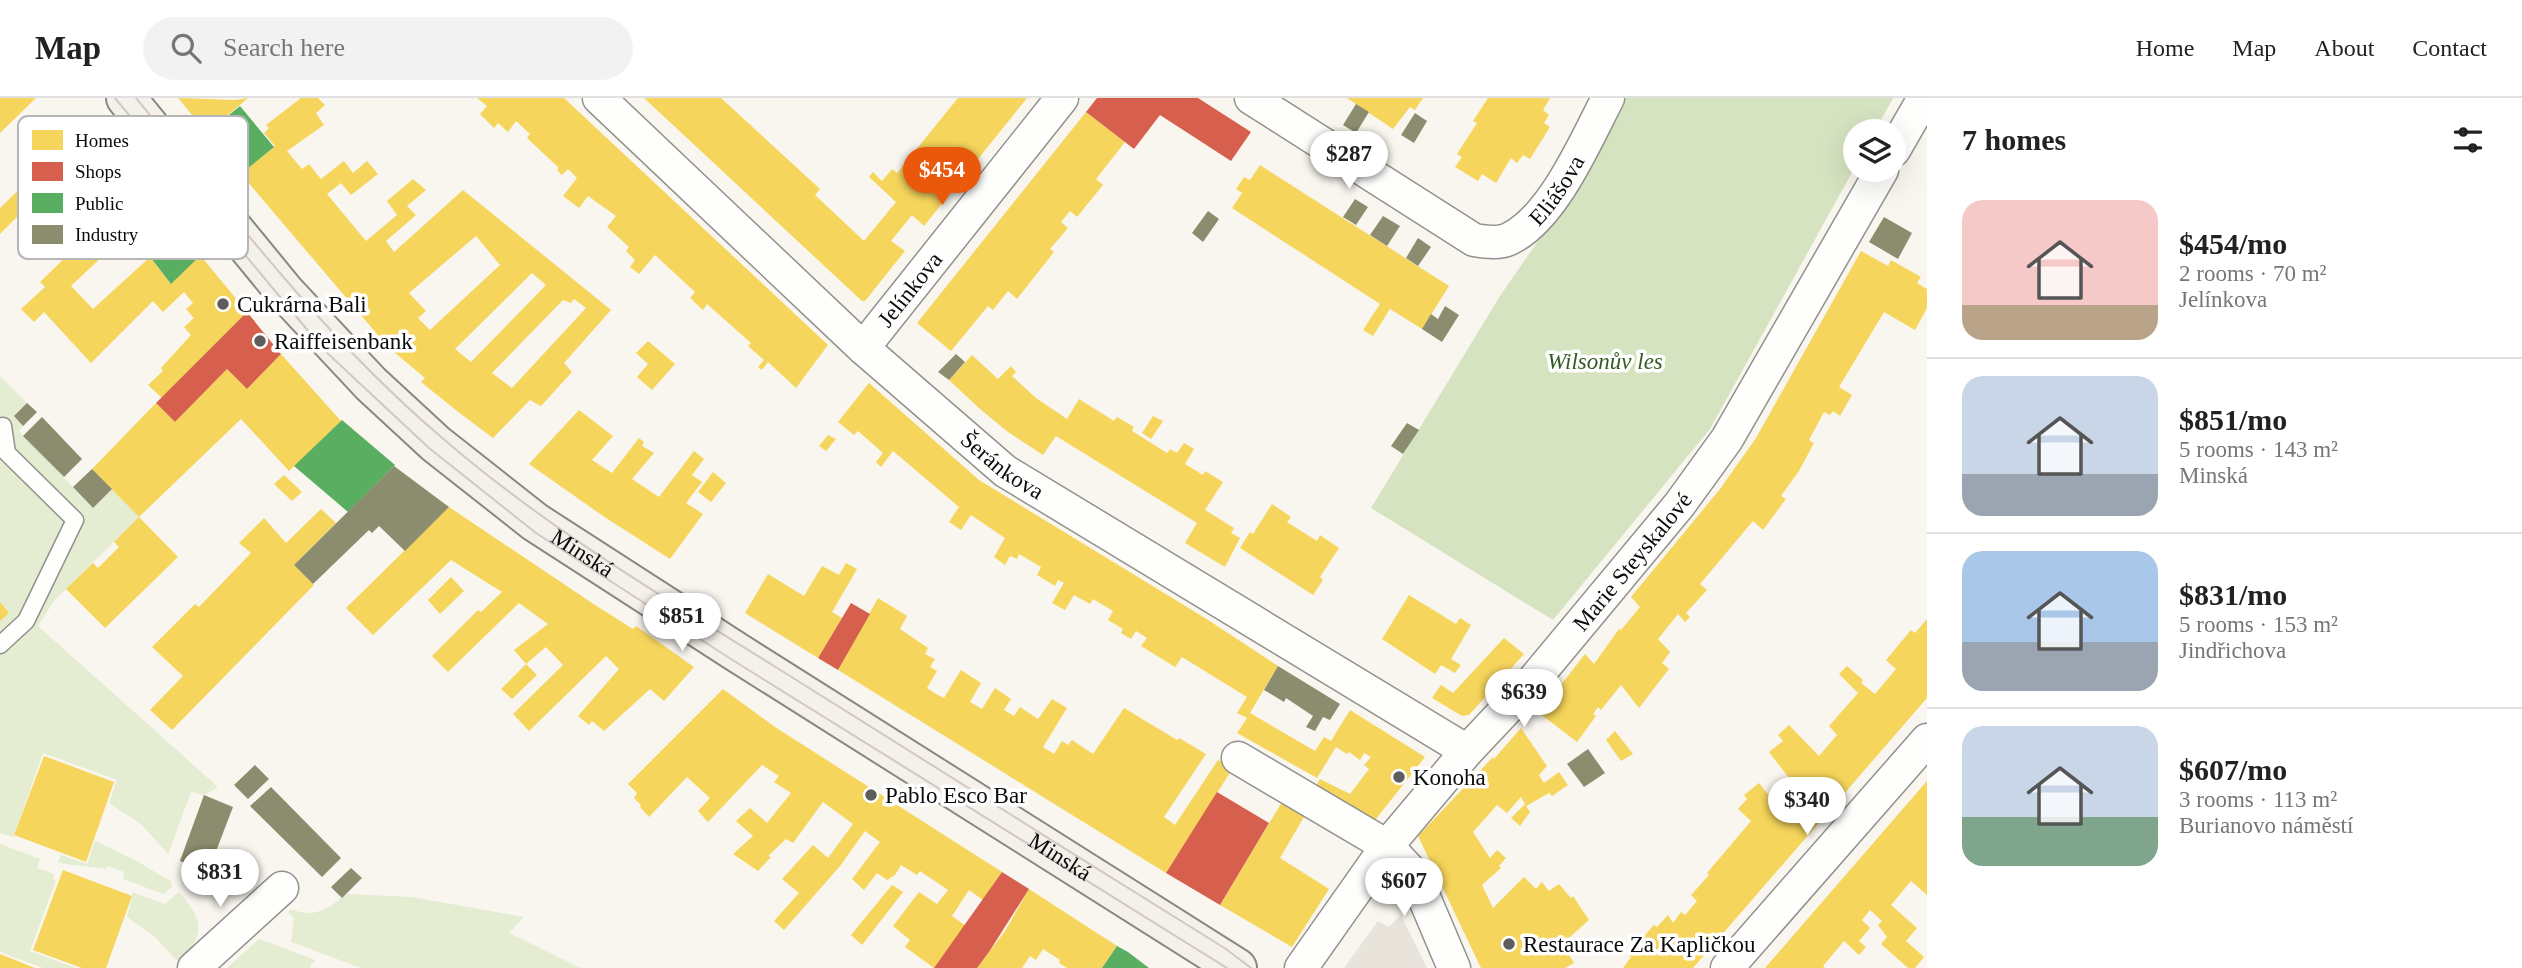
<!DOCTYPE html>
<meta charset="utf-8">
<style>
:root{--surface:#fff;--page:#f2f2f2;--text:#222;--muted:#767676;--line:#e0e0e0;--accent:#ea580c}
body{margin:0;font-family:"Times New Roman",serif;background:var(--page);color:var(--text);height:100vh;display:flex;flex-direction:column;font-size:26px;white-space:nowrap}
*{box-sizing:border-box;margin:0}
p{font-size:23px;color:var(--muted)}
.icon{flex:none;width:38px;height:38px;fill:none;stroke:currentColor;stroke-width:2;stroke-linecap:round;stroke-linejoin:round}
.map{position:relative;flex:1;overflow:hidden}
.panel{display:flex;flex-direction:column;background:var(--surface);width:595px}
.panel>*{flex:none}
.tools{position:absolute;left:1843px;top:21px;display:grid;gap:14px}
.tools a{display:grid;place-items:center;width:63px;height:63px;border-radius:50%;background:var(--surface);box-shadow:0 7px 28px #0002;font-size:35px}
.price{position:absolute;translate:-50% -60px;padding:0 16px;border-radius:24px;background:#fff;color:#222;font-size:23px;line-height:46px;filter:drop-shadow(0 2px 4px #0008)}
.price::after{content:'';position:absolute;left:50%;top:42px;width:21px;height:16px;margin-left:-10px;background:inherit;clip-path:polygon(0 0,100% 0,50% 100%)}
.price.selected{background:var(--accent);color:#fff}
ul{padding:0;list-style:none}
li{display:flex;align-items:center;gap:21px;height:175px;padding:0 35px}
li+li{border-top:2px solid var(--line)}
li span{display:grid;place-items:center;flex:none;width:196px;height:140px;border-radius:21px;color:#555}
li>.icon{margin-inline-start:auto}
span .icon{width:84px;height:84px;fill:#fffc;stroke-width:1}
li b{font-size:30px}
h2{display:flex;justify-content:space-between;align-items:center;height:84px;padding:0 35px;font-size:30px}
header{display:flex;align-items:center;gap:42px;box-sizing:border-box;height:98px;padding:0 35px;background:var(--surface);border-bottom:2px solid var(--line)}
header strong{font-size:33px}
nav{display:flex;gap:38px;margin-inline-start:auto;font-size:24px}
.search{width:490px;height:63px;background:var(--page);display:flex;align-items:center;gap:18px;box-sizing:border-box;padding:0 24px;border-radius:38px;color:var(--muted);font-size:26px}
main{display:flex;flex:1;min-height:0}
.map>svg:first-child{display:block}
</style>
<header>
<strong>Map</strong>
<div class="search"><svg class="icon" aria-label="search" viewBox="0 0 24 24"><circle cx="10" cy="10" r="6"/><path d="M15 15l6 6"/></svg>Search here</div>
<nav><a>Home</a><a>Map</a><a>About</a><a>Contact</a></nav>
</header>
<main>
<div class="map">
<svg width="1927" height="870" viewBox="0 0 1927 870">
<rect width="100%" height="100%" fill="#f9f6ef"/>
<!-- green -->
<path fill="#e4ecd1" d="M0,278L27,305L14,318L23,328L19,333L93,410L112,391L139,419L54,503L38,528L218,689L204,697L191,694L168,756L142,727L109,705L117,682L43,655L14,737L13,739L0,735Z
M95,743L135,762L172,784L171,787L173,788L163,796L123,781L124,774L108,768L106,771L58,765L61,757L87,766Z
M0,746L40,761L37,770L54,776L53,781L56,782L30,853L76,870H43L0,854Z
M133,794L165,806L179,794C205,824 205,836 179,865L155,839L127,819Z
M346,796L412,799L524,819L509,835L581,870H361L291,844L294,820L288,814L291,811C313,821 329,811 346,796Z
M259,841L315,862L314,865H312L310,870H227Z"/>
<!-- forest -->
<path fill="#d5e3c0" d="M1623,0H1893L1875,33H1855V69L1710,331L1553,522L1371,410L1500,198L1576,88Z"/>
<!-- plaza -->
<path fill="#e8e4dc" d="M1401,817L1427,870H1344L1378,823L1389,829Z"/>
<!-- homes -->
<path fill="#f6d55c" fill-rule="evenodd" d="M0,0H36L0,35Z
M178,0L235,2L248,0L207,35Z
M301,0H318L325,7L316,15L324,27L287,53L302,71L309,66L321,81L344,63L353,75L367,63L378,76L351,97L341,85L327,96L366,143L397,117L387,103L413,81L426,92L407,108L416,117L386,143L394,154L463,92L611,212L564,265L572,274L541,308L530,302L493,340L457,313L421,284L425,280L388,249L241,76L275,48L264,35L269,30L266,27ZM476,138L500,167L430,232L418,220L426,213L409,195ZM532,175L546,187L471,264L455,251ZM574,201L586,210L512,290L492,275L563,202L571,205Z
M477,0H564L828,247L796,290L768,264L762,272L758,269L764,262L748,248L751,245L707,206L703,212L690,200L695,194L655,157L639,176L630,169L635,162L626,153L629,149L607,129L616,118L588,98L579,110L563,98L577,80L568,71L562,77L557,72L559,70L527,40L530,36L516,23L508,34L498,25L494,30L480,16L487,8Z
M644,0H721L820,91L815,97L864,143L896,104L869,79L873,74L882,83L892,71L897,75L958,0H1027L924,128L912,117L891,143L905,153L865,203H862Z
M1347,0H1423L1415,12L1410,9L1393,31Z
M1488,0H1550L1543,12L1549,17L1544,25L1550,29L1530,61L1523,57L1517,65L1511,60L1496,85L1482,76L1478,83L1455,69L1462,59L1457,56L1477,25L1473,23Z
M1086,14L1125,44L1096,81L1103,87L1077,119L1070,113L1061,124L1068,130L1050,151L1054,154L1017,201L1008,193L993,212L988,208L951,253L917,225Z
M93,20L160,104L71,188L93,211L150,159L171,186L200,157L247,214L162,300L148,287L163,273L161,270L191,237L184,229L194,220L186,211L193,205L184,194L163,214L153,203L91,265L44,214L34,224L21,211L45,189L40,184L108,118L90,98L39,150L25,135L86,76L74,62L0,136V110Z
M1260,67L1449,188L1422,231L1390,211L1373,238L1363,232L1380,206L1232,110L1242,95L1236,91L1244,79L1250,82Z
M1861,153L1888,168L1891,162L1921,179L1917,185L1927,191V210L1915,232L1884,214L1839,289L1852,297L1840,318L1833,313L1830,317L1824,314L1809,342L1814,345L1799,373L1781,398L1786,401L1763,432L1753,423L1700,486L1707,492L1686,515L1690,519L1685,524L1678,516L1658,541L1670,554L1662,565L1669,571L1639,610L1621,587L1601,612L1598,609L1593,616L1596,618L1577,644L1539,615L1585,556L1594,566L1619,531L1621,532L1640,509L1631,499L1720,391L1756,340Z
M648,243L675,266L652,292L637,279L648,266L636,255Z
M281,256L341,323L289,373L241,321L139,419L92,371L156,305L175,324L227,271L247,291Z
M972,257L998,281L1011,268L1016,274L1012,278L1036,300L1067,321L1079,301L1114,323L1117,319L1134,329L1132,333L1167,355L1170,351L1177,355L1184,345L1194,351L1185,366L1203,377L1205,373L1223,384L1205,412L1234,430L1231,435L1240,440L1225,469L1185,445L1197,425L1056,338L1043,357L1008,334L980,311L949,282Z
M869,285L979,382L1205,520L1278,568L1250,615L1315,653L1324,639L1331,643L1350,612L1425,659L1368,731L1311,697L1320,681L1350,696L1369,671L1364,667L1371,659L1364,655L1360,662L1349,654L1347,656L1336,649L1317,680L1237,635L1247,620L1237,615L1247,599L1182,559L1175,569L1141,548L1147,540L1136,533L1131,541L1121,535L1123,531L1108,522L1113,513L1093,501L1090,506L1074,497L1065,512L1052,505L1064,485L1058,482L1055,488L1037,477L1041,469L1019,456L1017,461L1010,458L1005,467L994,459L1005,440L971,417L961,432L949,424L959,409L893,353L881,369L876,364L883,355L858,333L854,337L838,324Z
M579,312L613,338L592,362L612,375L639,340L644,344L642,348L654,355L632,381L659,399L694,353L704,361L692,377L702,384L686,405L703,416L670,461L603,418L529,366Z
M1153,318L1163,323L1151,341L1142,335Z
M828,337L836,341L826,353L819,348Z
M713,374L726,385L711,404L698,394Z
M284,377L302,394L292,403L274,386Z
M1272,406L1291,419L1287,424L1317,443L1320,437L1339,450L1320,479L1323,482L1313,497L1240,450L1250,434L1253,436Z
M449,409L592,505L633,531L636,528L694,569L664,603L650,591L604,633L592,623L589,627L578,618L619,571L606,558L529,633L513,616L563,567L546,549L526,566L514,552L548,526L519,505L448,574L432,558L478,512L481,514L502,494L451,462L373,537L346,510Z
M321,411L336,425L294,467L314,487L172,632L150,612L183,578L152,549L195,506L199,509L251,455L239,445L264,420L286,445Z
M139,419L178,459L105,530L66,491L93,465L98,470L119,449L114,444Z
M846,465L857,471L832,514L842,520L818,560L745,515L768,476L804,498L822,468L839,477Z
M451,479L464,493L440,516L428,502Z
M1409,497L1456,526L1460,520L1471,527L1451,561L1461,567L1455,575L1441,567L1435,576L1382,541Z
M878,500L907,518L900,531L928,550L925,556L935,561L930,569L937,573L927,590L936,596L944,600L961,572L981,585L970,604L982,611L995,590L1011,601L1004,612L1014,618L1020,609L1038,621L1052,601L1067,610L1043,649L1054,656L1062,643L1068,647L1072,642L1093,656L1124,610L1177,642L1179,640L1206,656L1164,719L1175,727L1218,662L1233,670L1166,775L838,572Z
M0,504L9,515L0,523Z
M1927,521V600L1693,870H1623L1631,859L1628,856L1654,827L1657,829L1668,817L1673,825L1681,814L1685,817L1697,803L1691,797L1709,777L1707,775L1751,723L1738,711L1747,701L1744,697L1759,685L1771,700L1776,696L1785,708L1799,693L1769,654L1783,643L1778,637L1789,627L1819,658L1837,637L1829,628L1858,595L1839,576L1847,568L1863,582L1861,585L1875,596L1896,571L1886,562L1911,532L1915,535Z
M1504,540L1524,556L1469,617L1462,618L1432,600L1441,587L1453,595Z
M526,566L537,577L512,601L501,591Z
M723,591L775,629L1002,774L983,802L969,792L952,818L966,828L934,870L905,849L910,842L893,828L919,794L937,806L948,792L920,773L917,777L901,767L895,777L887,782L877,775L864,792L852,781L880,744L865,733L840,768L784,832L774,823L799,795L782,781L813,747L828,760L853,726L823,704L793,745L786,741L768,758L771,759L758,773L733,756L753,738L736,723L750,710L767,725L791,695L774,684L779,678L762,667L708,724L698,713L710,700L687,679L649,719L640,709L641,707L634,700L637,695L628,686Z
M1521,630L1547,668L1539,677L1544,685L1559,674L1568,687L1552,698L1549,695L1526,708L1530,714L1520,728L1511,720L1525,706L1521,699L1507,715L1497,707L1473,734L1490,760L1497,752L1506,760L1499,768L1501,770L1482,787L1493,810L1524,779L1536,791L1542,784L1549,793L1559,786L1571,800L1573,798L1589,822L1562,846L1574,865L1565,870H1481L1418,738L1493,659L1494,661Z
M1615,633L1633,656L1621,663L1606,642Z
M44,658L114,684L86,764L14,737Z
M1927,683V797L1911,783L1891,807L1917,830L1906,843L1924,859L1915,870H1908L1881,846L1887,839L1878,827L1882,823L1870,812L1862,822L1870,830L1859,843L1866,849L1859,857L1844,843L1823,868L1825,870H1765Z
M1285,699L1308,712L1280,760L1329,791L1292,849L1220,807Z
M63,772L132,798L106,870H82L33,852Z
M892,787L903,794L862,847L851,837Z
M1029,791L1117,848L1102,870H1067L1059,865L1060,862L1043,851L1036,862L1030,858L1022,870H977L1005,833Z
M0,856L35,870H0Z"/>
<!-- shops -->
<path fill="#d6604d" d="M1097,0H1198L1251,34L1231,63L1160,17L1134,51L1086,14Z
M247,214L281,256L247,291L227,271L175,324L156,305Z
M851,505L870,516L838,572L818,560Z
M1217,694L1269,725L1220,807L1166,775Z
M1002,774L1029,791L989,854L977,870H934Z"/>
<!-- public -->
<path fill="#5aae61" d="M240,8L274,49L241,76L207,35Z
M157,106L201,157L171,186L131,134L125,137Z
M342,322L395,367L348,414L294,368Z
M1117,848L1128,854L1149,870H1102Z"/>
<!-- industry -->
<path fill="#8c8c6e" d="M1356,6L1369,14L1356,35L1343,27Z
M1415,15L1427,23L1414,45L1401,37Z
M1355,101L1368,109L1356,127L1343,119Z
M1208,113L1219,121L1203,144L1192,135Z
M1383,118L1400,128L1387,148L1370,137Z
M1884,119L1912,135L1898,161L1869,144Z
M1418,140L1431,149L1418,168L1406,160Z
M1445,208L1459,217L1442,244L1422,231L1431,216L1438,221Z
M956,256L965,264L949,282L938,274Z
M27,305L37,314L23,328L14,318Z
M42,319L82,361L64,379L23,338Z
M1407,325L1419,332L1403,356L1391,348Z
M394,368L449,409L405,453L379,428L372,435L369,432L313,486L294,467Z
M92,371L112,391L93,410L73,389Z
M1278,568L1340,606L1330,622L1323,619L1315,633L1306,629L1313,618L1286,600L1284,604L1264,592Z
M1588,651L1605,675L1584,689L1567,666Z
M255,667L269,681L248,701L234,687Z
M271,689L341,760L322,779L250,708Z
M204,697L233,709L208,774L180,763Z
M351,770L362,780L342,800L331,789Z"/>
<g fill="none" stroke-linecap="round" stroke-linejoin="round">
<defs>
<path id="lane" d="M0,547L26,523L75,422L7,355L3,328"/>
<g id="street">
<path id="s1" d="M599,0L863,250L1005,373L1467,653"/>
<path id="s2" d="M1251,0L1474,142C1486,144 1501,146 1511,140C1554,118 1586,42 1608,0"/>
<path d="M1894,52L1924,0"/>
<path id="s3" d="M863,250L1062,0"/>
<path d="M1238,660L1387,748L1415,778L1454,870"/>
<path d="M194,870L282,790"/>
<path id="s4" d="M1301,870L1387,748L1467,653L1532,584L1680,406L1727,341L1882,72"/>
<path d="M1727,870L1927,642"/>
</g>
<g id="secondary">
<path id="s5" d="M126,0L285,194L371,286L436,346L535,424L738,555L1237,870"/>
</g>
</defs>
<!-- lane casing -->
<use href="#lane" stroke="#92918e" stroke-width="19"/>
<!-- street casing -->
<use href="#street" stroke="#92918e" stroke-width="35"/>
<!-- secondary casing -->
<use href="#secondary" stroke="#898784" stroke-width="42"/>
<!-- lane -->
<use href="#lane" stroke="#fefefd" stroke-width="16"/>
<!-- street -->
<use href="#street" stroke="#fefefd" stroke-width="32"/>
<!-- secondary -->
<use href="#secondary" stroke="#f3f1e9" stroke-width="38"/>
<!-- tram -->
<path stroke="#d4c6c6" stroke-width="2" d="M115,0L324,252L429,350L536,435L731,561L1227,870
M136,0C232,117 324,239 440,338C542,427 660,497 774,568C925,663 1075,757 1226,851L1251,870"/>
</g>
<!-- markers -->
<g fill="#5e5d5b" stroke="#fff" stroke-width="2.5">
<circle cx="223" cy="206" r="7"/>
<circle cx="260" cy="243" r="7"/>
<circle cx="1399" cy="679" r="7"/>
<circle cx="871" cy="697" r="7"/>
<circle cx="1509" cy="846" r="7"/>
</g>
<g text-anchor="middle" dominant-baseline="central" stroke-width="7" stroke-linejoin="round" paint-order="stroke">
<!-- street labels -->
<g font-size="23" fill="#0b0b0b" stroke="#fff">
<text stroke="none"><textPath href="#s2" startOffset="369">Eliášova</textPath></text>
<text stroke="none"><textPath href="#s3" startOffset="75">Jelínkova</textPath></text>
<text stroke="none"><textPath href="#s1" startOffset="546">Šeránkova</textPath></text>
<text stroke="none"><textPath href="#s5" startOffset="648">Minská</textPath></text>
<text stroke="none"><textPath href="#s4" startOffset="525">Marie Steyskalové</textPath></text>
<text stroke="none"><textPath href="#s5" startOffset="1214">Minská</textPath></text>
</g>
<!-- poi labels -->
<g font-size="23" fill="#0b0b0b" stroke="#fff" text-anchor="start">
<text x="237" y="206">Cukrárna Bali</text>
<text x="274" y="243">Raiffeisenbank</text>
<text x="1413" y="679">Konoha</text>
<text x="885" y="697">Pablo Esco Bar</text>
<text x="1523" y="846">Restaurace Za Kapličkou</text>
</g>
<!-- park labels -->
<g font-size="23" font-style="italic" fill="#335c22" stroke="#fff">
<text x="1605" y="263">Wilsonův les</text>
</g>
</g>
<!-- legend -->
<rect x="18" y="18" width="230" height="143" rx="10" fill="#fff" stroke="#b6b6b6" stroke-width="2"/>
<rect x="32" y="32" width="31" height="20" fill="#f6d55c"/>
<rect x="32" y="64" width="31" height="19" fill="#d6604d"/>
<rect x="32" y="95" width="31" height="20" fill="#5aae61"/>
<rect x="32" y="127" width="31" height="19" fill="#8c8c6e"/>
<g font-size="19" fill="#0b0b0b">
<text x="75" y="49">Homes</text>
<text x="75" y="80">Shops</text>
<text x="75" y="112">Public</text>
<text x="75" y="143">Industry</text>
</g>
</svg>
<div class="tools">
<a><svg class="icon" aria-label="layers" viewBox="0 0 24 24"><path d="M12 4l9 5-9 5-9-5zM3 14l9 5 9-5"/></svg></a>
</div>
<b class="price" style="left:1349px;top:93px">$287</b>
<b class="price selected" style="left:942px;top:109px">$454</b>
<b class="price" style="left:682px;top:555px">$851</b>
<b class="price" style="left:1524px;top:631px">$639</b>
<b class="price" style="left:1807px;top:739px">$340</b>
<b class="price" style="left:220px;top:811px">$831</b>
<b class="price" style="left:1404px;top:820px">$607</b>
</div>
<section class="panel">
<h2>7 homes<svg class="icon" aria-label="filters" viewBox="0 0 24 24"><path d="M4 7h16M4 17h16"/><circle cx="9" cy="7" r="2"/><circle cx="15" cy="17" r="2"/></svg></h2>
<ul>
<li><span style="background:linear-gradient(#f6c9c9 75%,#b9a48a 0)"><svg class="icon" aria-label="home" viewBox="0 0 24 24"><path d="M3 11l9-7 9 7M6 9v11h12V9"/></svg></span><div><b>$454/mo</b><p>2 rooms · 70 m²</p><p>Jelínkova</p></div></li>
<li><span style="background:linear-gradient(#c9d6e8 70%,#9aa5b1 0)"><svg class="icon" aria-label="home" viewBox="0 0 24 24"><path d="M3 11l9-7 9 7M6 9v11h12V9"/></svg></span><div><b>$851/mo</b><p>5 rooms · 143 m²</p><p>Minská</p></div></li>
<li><span style="background:linear-gradient(#a9c7e8 65%,#9aa5b1 0)"><svg class="icon" aria-label="home" viewBox="0 0 24 24"><path d="M3 11l9-7 9 7M6 9v11h12V9"/></svg></span><div><b>$831/mo</b><p>5 rooms · 153 m²</p><p>Jindřichova</p></div></li>
<li><span style="background:linear-gradient(#c9d6e8 65%,#7fa58c 0)"><svg class="icon" aria-label="home" viewBox="0 0 24 24"><path d="M3 11l9-7 9 7M6 9v11h12V9"/></svg></span><div><b>$607/mo</b><p>3 rooms · 113 m²</p><p>Burianovo náměstí</p></div></li>
</ul>
</section>
</main>
